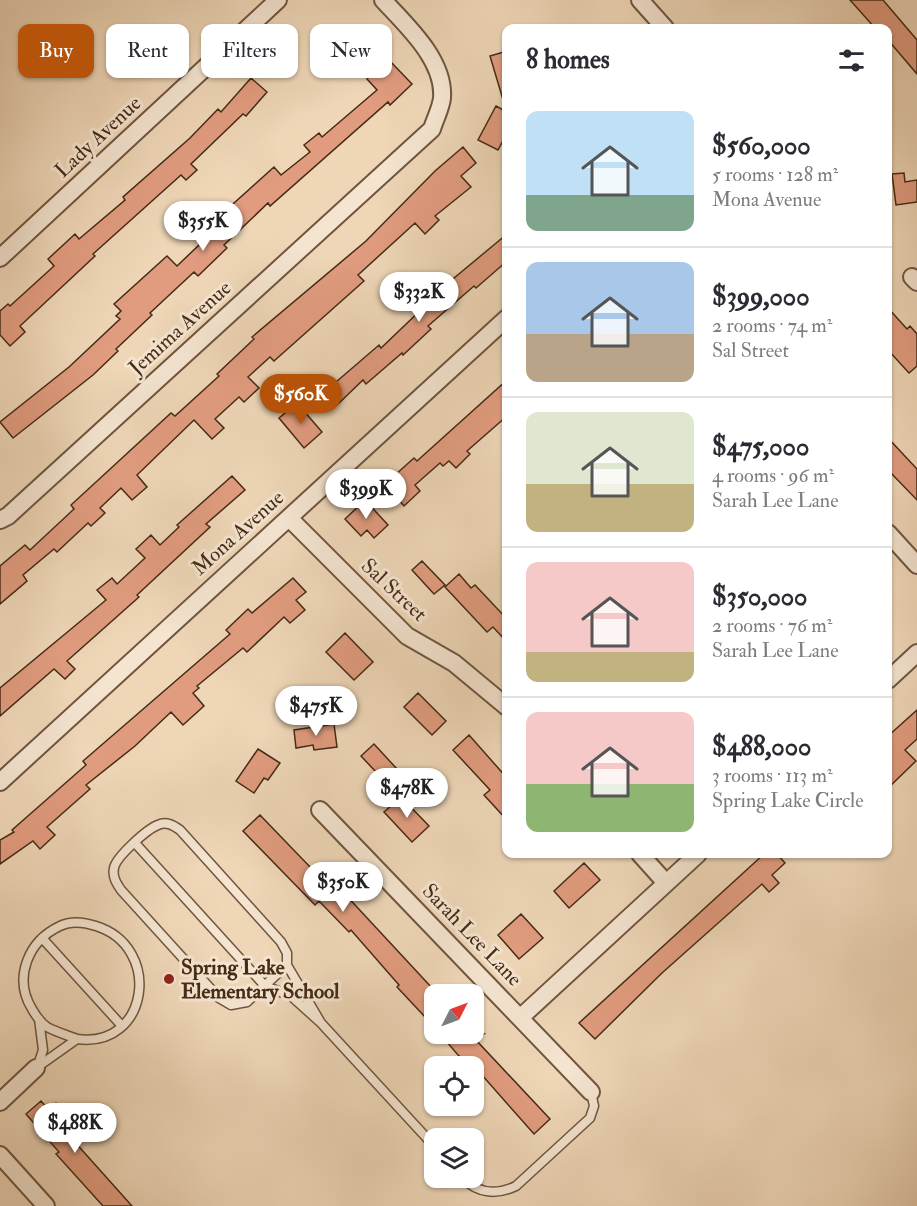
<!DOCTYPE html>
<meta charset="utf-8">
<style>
:root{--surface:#fff;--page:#f2f2f3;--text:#2b2b33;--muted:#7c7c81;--line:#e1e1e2;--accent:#b45309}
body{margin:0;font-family:"IM FELL Double Pica",serif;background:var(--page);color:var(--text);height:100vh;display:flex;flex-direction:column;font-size:22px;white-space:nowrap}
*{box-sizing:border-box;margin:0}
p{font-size:20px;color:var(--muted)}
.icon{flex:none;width:33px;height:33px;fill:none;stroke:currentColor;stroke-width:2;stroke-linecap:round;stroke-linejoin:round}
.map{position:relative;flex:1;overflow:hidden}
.panel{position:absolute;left:502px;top:24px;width:390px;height:834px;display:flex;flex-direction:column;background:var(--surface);border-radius:12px;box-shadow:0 2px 4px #0004}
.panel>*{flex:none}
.banner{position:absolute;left:18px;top:24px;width:394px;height:54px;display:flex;gap:12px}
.needle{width:39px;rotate:48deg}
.fabs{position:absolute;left:424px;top:984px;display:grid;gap:12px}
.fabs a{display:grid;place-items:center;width:60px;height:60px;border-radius:12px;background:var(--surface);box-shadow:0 2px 4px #0004;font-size:30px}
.price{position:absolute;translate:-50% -51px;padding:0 14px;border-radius:21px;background:#fff;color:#222;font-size:20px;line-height:39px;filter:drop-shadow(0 2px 3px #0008)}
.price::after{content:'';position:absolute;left:50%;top:36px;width:18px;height:14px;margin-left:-9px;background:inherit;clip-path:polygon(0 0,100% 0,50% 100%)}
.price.selected{background:var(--accent);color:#fff}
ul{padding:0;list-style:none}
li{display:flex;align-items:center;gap:18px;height:150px;padding:0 24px}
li+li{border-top:2px solid var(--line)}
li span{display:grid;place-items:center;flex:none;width:168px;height:120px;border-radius:12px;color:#555}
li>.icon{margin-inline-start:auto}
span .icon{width:72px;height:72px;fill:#fffc;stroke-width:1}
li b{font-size:26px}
h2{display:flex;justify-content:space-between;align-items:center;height:72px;padding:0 24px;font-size:26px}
.chip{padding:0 21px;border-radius:12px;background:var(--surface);box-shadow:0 2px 4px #0004;font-size:21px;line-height:54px}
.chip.selected{background:var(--accent);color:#fff}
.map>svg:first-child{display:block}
</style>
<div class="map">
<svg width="917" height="1206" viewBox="0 0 917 1206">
<rect width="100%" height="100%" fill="#eed6b7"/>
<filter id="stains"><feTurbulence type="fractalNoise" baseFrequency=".00333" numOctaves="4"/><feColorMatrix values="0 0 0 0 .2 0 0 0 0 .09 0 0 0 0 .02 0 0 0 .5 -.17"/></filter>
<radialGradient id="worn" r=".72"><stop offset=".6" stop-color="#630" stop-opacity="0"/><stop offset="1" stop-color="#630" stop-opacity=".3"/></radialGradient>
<!-- building -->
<path fill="#e19c7f" stroke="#452a15" stroke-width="1.5" d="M850,0H883L917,40V74L888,40V28H875Z
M507,51V102L504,103L490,56Z
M388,59L412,84L390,105L388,102L270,206L268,203L224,245L227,248L198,276L194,272L150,313L152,315L116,349L118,351L93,375L13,438L0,422L69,367L120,319L116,316L121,311L114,304L167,256L177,266L219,226L214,221L274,167L281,175L310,152L304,145L319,133L322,137L377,90L367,79Z
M251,78L267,92L246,116L243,114L191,164L197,170L186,180L181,175L93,254L95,256L20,326L25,332L10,346L0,335V311L8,304L10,306L54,266L48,259L75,234L79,239L125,200L123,197L190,138L218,109L221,112Z
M496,106L507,112V133L498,150L478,140Z
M463,147L476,163L461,176L471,187L435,216L439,220L425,234L415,223L358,275L364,281L274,361L270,357L248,377L259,388L244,402L239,397L215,419L224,428L212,439L194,420L137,475L147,487L132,500L121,488L100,508L105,513L91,526L88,523L57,552L54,549L23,575L27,581L0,604V566L25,545L30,550L74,509L71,505L171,413L175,416L219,376L217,374L254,339L252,337L366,241L435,171Z
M904,173L905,182L917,180V202L896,205L892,174Z
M507,234V261L476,288L474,286L428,326L431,329L403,355L402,353L366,384L363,380L337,405L321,388L332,378L336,382L379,345L381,348L426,305L424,303Z
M888,308L907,329L910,326L917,334V366L909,373L888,350Z
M507,380V416L467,451L470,454L456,468L449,461L443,466L440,463L415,485L420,491L404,506L385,484L414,458L417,461Z
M297,403L322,432L304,448L279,418Z
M888,438L917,469V500L888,470Z
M232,476L245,490L206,524L210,527L137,595L139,597L67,661L75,669L65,679L54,669L0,716V688L106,600L97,590L112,578L117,584L145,558L136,549L151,535L160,545L179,527L177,525Z
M365,500L388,525L374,538L367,530L361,536L345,519Z
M422,561L445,585L434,594L412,570Z
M459,574L471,588L475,585L507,619V642L493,627L487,632L445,587Z
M293,578L306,592L296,600L305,610L290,623L284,617L247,652L243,648L197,686L199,688L193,693L204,706L183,725L171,712L135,746L86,785L90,789L47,827L55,835L40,849L33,841L0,864V840L14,832L12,830L86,765L83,761L230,634L226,630L248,609L252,613Z
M345,633L373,662L354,680L326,652Z
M418,693L446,721L432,735L404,707Z
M917,710V739L905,750L916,761L888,788V736Z
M334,724L337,747L314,750L313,745L296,748L294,730Z
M469,735L507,778V820L484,795L490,790L453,750Z
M374,744L397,769L379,788L369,778L376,772L361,756Z
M258,749L280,763L268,780L264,778L254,793L236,781Z
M401,797L429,826L412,842L384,812Z
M260,815L338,896L343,892L433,989L427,995L435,1003V1009L426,1018L397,987L399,985L351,930L349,932L319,901L315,905L243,831Z
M764,854H777L785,863L772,875L779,883L769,892L762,884L662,973L595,1039L579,1023Z
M584,863L600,880L569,908L554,891Z
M521,914L543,938L519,959L498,935Z
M440,1034H484L476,1040L550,1119L534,1134L474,1066L458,1055Z
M41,1101L49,1110L56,1103L74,1123L65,1131L132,1206H103L56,1154L59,1152L26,1114Z"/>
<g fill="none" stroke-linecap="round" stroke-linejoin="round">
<defs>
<path id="service" d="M135,843L265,986L291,996L321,1023L435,1147
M42,938L122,1026
M287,965L247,1002L231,1005L219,998L121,890C117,884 112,877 114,868C116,857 147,829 158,825C166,821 173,825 180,830L281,942L287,953V965L321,1023
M36,1068L77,1039C149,1049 163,947 96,926C84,922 72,920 60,926C28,941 13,978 32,1009C36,1016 41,1023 47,1027C56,1032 67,1035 77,1039
M37,1068L43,1050L39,1019
M463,1178C478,1194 497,1195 516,1186L590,1118L594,1106L591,1092"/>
<path id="minor" d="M640,0L665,28
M0,258L278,0
M912,277L917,282
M289,518L407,636L454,663L507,707
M0,520L8,516L432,129C435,119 441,108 442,98C445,60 406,25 383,0
M888,533L917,565
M888,680L917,653
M0,782L507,318
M320,810L591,1092
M640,854L666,883
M521,1017L698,854
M0,1102L36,1068
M0,1155L46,1206"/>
</defs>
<!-- service casing -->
<use href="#service" stroke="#6f553e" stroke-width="11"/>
<!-- minor casing -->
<use href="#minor" stroke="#6f553e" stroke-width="20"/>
<!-- service -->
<use href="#service" stroke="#f4e4d0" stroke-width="8"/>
<!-- minor -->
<use href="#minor" stroke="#f4e4d0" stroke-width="16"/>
</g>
<!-- markers -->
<circle fill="#8f2418" stroke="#f4e4d0" stroke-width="2" cx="169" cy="979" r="6"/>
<g text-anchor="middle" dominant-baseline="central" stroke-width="6" stroke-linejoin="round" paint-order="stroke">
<!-- street labels -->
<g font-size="21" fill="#452a15" stroke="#f4e4d0">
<text transform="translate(98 137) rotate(-43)">Lady Avenue</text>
<text transform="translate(180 328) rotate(-42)">Jemima Avenue</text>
<text transform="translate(238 533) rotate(-42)">Mona Avenue</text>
<text transform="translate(394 590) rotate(43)">Sal Street</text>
<text transform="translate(472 935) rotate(46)">Sarah Lee Lane</text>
</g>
<!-- poi labels -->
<g font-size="21" font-weight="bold" fill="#452a15" stroke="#f4e4d0" text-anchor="start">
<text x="181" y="967">Spring Lake<tspan x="181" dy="24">Elementary School</tspan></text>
</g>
</g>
<rect width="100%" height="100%" filter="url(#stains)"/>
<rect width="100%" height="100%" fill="url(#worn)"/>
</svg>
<div class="fabs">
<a><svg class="needle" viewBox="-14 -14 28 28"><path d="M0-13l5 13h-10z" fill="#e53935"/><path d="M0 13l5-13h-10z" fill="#7c7c81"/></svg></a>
<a><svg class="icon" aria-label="locate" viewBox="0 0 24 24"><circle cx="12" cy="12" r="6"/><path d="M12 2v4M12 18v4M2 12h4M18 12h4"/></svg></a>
<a><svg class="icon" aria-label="layers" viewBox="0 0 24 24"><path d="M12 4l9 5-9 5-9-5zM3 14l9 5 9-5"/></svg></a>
</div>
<b class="price" style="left:203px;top:252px">$355K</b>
<b class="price" style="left:419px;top:323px">$332K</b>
<b class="price selected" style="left:301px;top:425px">$560K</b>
<b class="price" style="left:366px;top:520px">$399K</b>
<b class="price" style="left:316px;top:737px">$475K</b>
<b class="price" style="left:407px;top:819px">$478K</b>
<b class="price" style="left:343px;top:913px">$350K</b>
<b class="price" style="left:75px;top:1154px">$488K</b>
<div class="banner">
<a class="chip selected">Buy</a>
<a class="chip">Rent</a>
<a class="chip">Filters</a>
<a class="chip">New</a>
</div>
<section class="panel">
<h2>8 homes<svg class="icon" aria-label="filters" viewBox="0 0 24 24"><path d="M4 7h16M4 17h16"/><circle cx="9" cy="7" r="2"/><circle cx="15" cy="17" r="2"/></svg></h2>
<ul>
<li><span style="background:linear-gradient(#bfe0f5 70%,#7fa58c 0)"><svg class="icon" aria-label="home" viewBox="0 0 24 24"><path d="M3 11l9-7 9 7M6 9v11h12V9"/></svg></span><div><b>$560,000</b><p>5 rooms · 128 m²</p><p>Mona Avenue</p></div></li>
<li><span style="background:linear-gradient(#a9c7e8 60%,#b9a48a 0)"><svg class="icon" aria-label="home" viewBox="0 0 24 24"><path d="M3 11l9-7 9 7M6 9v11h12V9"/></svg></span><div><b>$399,000</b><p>2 rooms · 74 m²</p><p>Sal Street</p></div></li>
<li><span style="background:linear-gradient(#dfe7d0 60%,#c2b280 0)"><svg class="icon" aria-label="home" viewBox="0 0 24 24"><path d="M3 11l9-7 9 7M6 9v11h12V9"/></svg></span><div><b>$475,000</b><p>4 rooms · 96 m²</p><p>Sarah Lee Lane</p></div></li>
<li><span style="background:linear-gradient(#f6c9c9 75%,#c2b280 0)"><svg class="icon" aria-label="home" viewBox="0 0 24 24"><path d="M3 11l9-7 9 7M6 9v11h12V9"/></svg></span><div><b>$350,000</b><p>2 rooms · 76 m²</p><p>Sarah Lee Lane</p></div></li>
<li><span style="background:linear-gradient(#f6c9c9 60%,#8fb573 0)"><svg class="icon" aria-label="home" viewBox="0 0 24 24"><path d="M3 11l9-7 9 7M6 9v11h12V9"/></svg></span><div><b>$488,000</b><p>3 rooms · 113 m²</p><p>Spring Lake Circle</p></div></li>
</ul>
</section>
</div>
